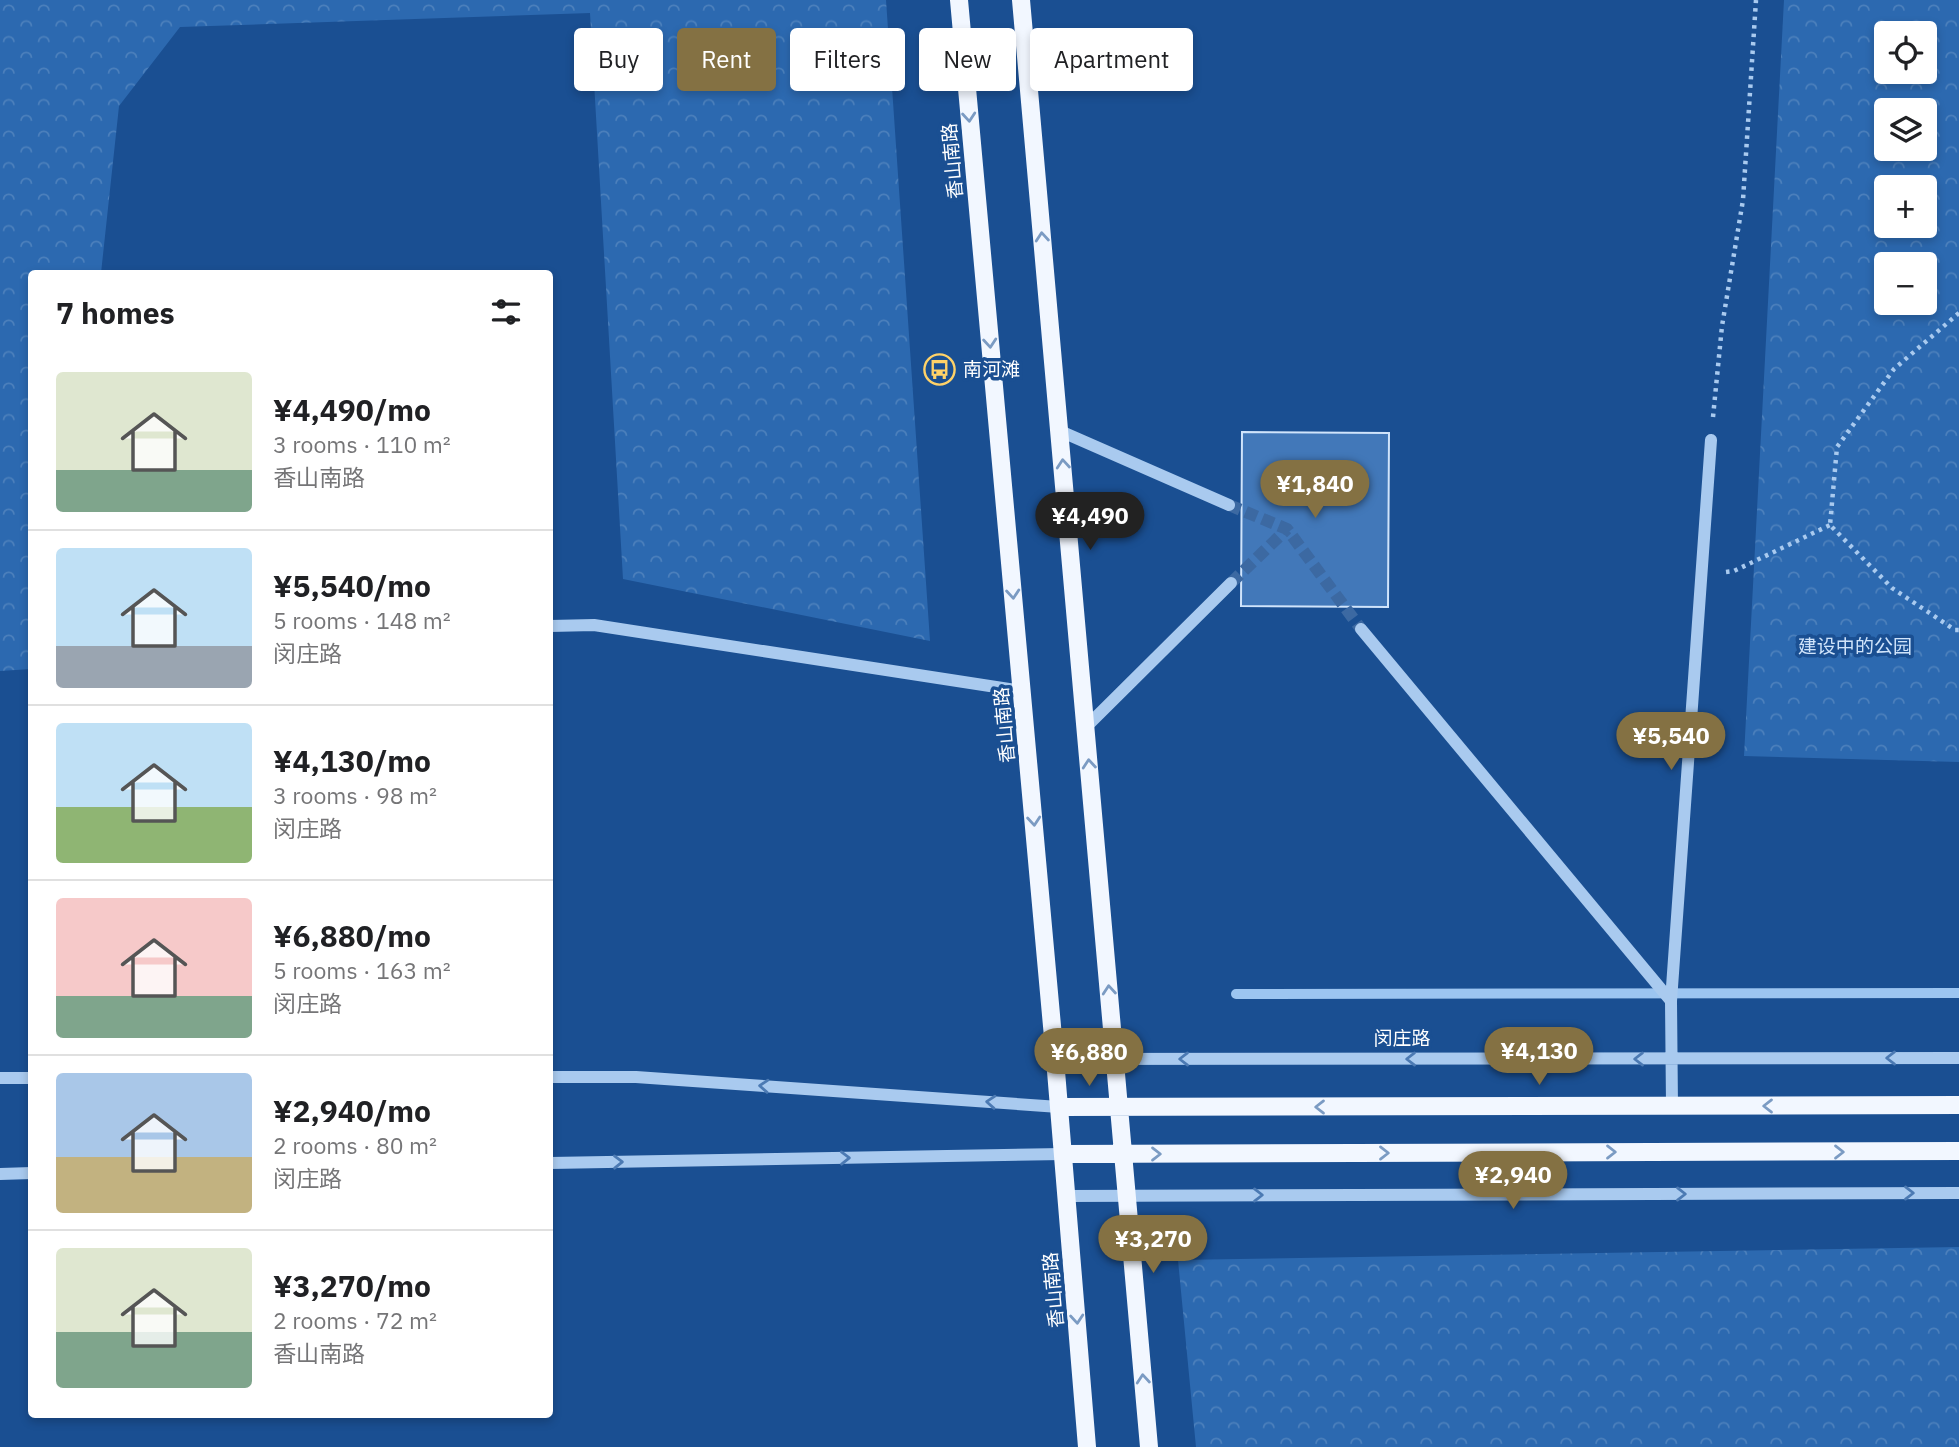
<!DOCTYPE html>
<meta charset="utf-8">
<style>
:root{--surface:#fff;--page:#f6f6f6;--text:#202124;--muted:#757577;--line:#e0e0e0;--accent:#847143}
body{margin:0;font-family:"IBM Plex Sans","Noto Sans SC",sans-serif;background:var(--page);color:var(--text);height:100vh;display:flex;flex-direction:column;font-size:26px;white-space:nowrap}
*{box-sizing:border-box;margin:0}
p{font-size:23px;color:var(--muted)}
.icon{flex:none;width:38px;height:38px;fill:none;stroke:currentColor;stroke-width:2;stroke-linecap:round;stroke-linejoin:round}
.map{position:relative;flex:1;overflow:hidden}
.drawer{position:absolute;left:28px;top:270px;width:525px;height:1148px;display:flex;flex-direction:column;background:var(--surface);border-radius:7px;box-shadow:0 4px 10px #0003}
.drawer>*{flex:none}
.banner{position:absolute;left:574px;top:28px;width:665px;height:63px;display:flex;gap:14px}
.tools{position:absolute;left:1874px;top:21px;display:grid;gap:14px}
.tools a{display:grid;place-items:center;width:63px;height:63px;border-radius:7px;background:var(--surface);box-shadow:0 4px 10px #0003;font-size:35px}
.price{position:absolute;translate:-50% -60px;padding:0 16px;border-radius:24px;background:var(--accent);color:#fff;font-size:23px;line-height:46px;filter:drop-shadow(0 2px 4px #0008)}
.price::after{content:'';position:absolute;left:50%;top:42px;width:21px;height:16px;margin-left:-10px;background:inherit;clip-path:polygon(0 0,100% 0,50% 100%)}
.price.active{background:#222;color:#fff}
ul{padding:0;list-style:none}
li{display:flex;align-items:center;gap:21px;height:175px;padding:0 28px}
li+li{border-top:2px solid var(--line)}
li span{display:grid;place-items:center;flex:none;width:196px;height:140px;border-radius:7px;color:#555}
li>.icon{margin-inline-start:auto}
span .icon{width:84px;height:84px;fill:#fffc;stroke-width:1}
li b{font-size:30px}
h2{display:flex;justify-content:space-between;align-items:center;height:84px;padding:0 28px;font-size:30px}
.chip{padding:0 24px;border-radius:7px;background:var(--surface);box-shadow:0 4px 10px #0003;font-size:24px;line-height:63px}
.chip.active{background:var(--accent);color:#fff}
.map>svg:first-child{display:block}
</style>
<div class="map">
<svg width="1959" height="1447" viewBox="0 0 1959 1447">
<defs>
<pattern id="forest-crowns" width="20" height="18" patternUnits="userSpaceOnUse" patternTransform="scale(1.75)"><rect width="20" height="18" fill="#2c69b0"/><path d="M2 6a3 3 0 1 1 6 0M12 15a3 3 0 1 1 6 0" fill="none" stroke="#4c80bc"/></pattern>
</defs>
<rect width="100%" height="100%" fill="#1a4f92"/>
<!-- forest -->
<path fill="url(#forest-crowns)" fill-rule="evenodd" d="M0,0H886L930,641L623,579L590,13L180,27L119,106L101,273H32L31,669L0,671Z
M1784,0H1959V762L1744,756ZM1886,33H1925V72H1886ZM1886,110H1925V149H1886ZM1925,187V226H1886V187ZM1886,264H1925V303H1886Z
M1959,1247V1447H1196L1178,1260Z"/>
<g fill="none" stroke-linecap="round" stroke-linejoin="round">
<!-- stream -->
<path stroke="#9cc5f1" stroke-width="10" d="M1236,994L1959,993"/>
</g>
<!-- building -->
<path fill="#4278b9" stroke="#d0e4fb" stroke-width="2" d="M1242,432L1389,433L1388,607L1241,606Z"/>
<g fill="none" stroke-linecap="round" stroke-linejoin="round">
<!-- minor-tunnel -->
<path stroke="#3c69a2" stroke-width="12" stroke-dasharray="12 6" stroke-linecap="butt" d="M1229,505L1287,529L1361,629
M1231,583L1287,529"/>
<!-- path -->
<path stroke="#a9caef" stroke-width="4.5" stroke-dasharray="3.5 5" stroke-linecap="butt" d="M1959,313L1894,369L1837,447L1830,525L1892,588L1955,630H1959
M1713,417L1722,326L1743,200L1756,0
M1726,572L1734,571L1830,525"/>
<!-- minor -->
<path stroke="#a9caef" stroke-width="12" d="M1060,431L1229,505
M550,626L594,625L1022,691
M1361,629L1671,1001
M1086,727L1231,583
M1055,1059L1959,1058
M550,1077H636L1059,1107
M0,1078H32
M1672,1106L1671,1001L1711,440
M550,1163L1063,1154
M0,1174L32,1173
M1067,1196L1959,1193"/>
<!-- major -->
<path stroke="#f2f7ff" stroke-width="18" d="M959,0L1055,1059L1087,1447
M1021,0L1149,1447
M1059,1107L1959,1105
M1063,1154L1959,1151"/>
</g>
<!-- one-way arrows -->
<defs><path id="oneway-chevron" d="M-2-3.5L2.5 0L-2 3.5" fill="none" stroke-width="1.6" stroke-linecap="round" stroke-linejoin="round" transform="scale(1.75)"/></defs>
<g stroke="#7b9bc3">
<use href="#oneway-chevron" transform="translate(969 117) rotate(85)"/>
<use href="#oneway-chevron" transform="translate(1042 237) rotate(-95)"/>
<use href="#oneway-chevron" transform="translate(990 343) rotate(85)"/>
<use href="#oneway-chevron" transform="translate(1063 464) rotate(-95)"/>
<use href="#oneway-chevron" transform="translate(1013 594) rotate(85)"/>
<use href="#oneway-chevron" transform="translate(1089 764) rotate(-95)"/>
<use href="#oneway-chevron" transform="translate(1034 821) rotate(85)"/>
<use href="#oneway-chevron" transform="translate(1109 990) rotate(-95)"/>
<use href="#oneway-chevron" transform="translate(1768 1106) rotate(180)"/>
<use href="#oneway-chevron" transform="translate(1320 1107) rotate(180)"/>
<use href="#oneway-chevron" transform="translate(1611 1152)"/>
<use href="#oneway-chevron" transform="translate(1839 1152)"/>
<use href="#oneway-chevron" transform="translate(1384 1153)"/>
<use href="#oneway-chevron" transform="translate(1156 1154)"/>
<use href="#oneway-chevron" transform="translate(1077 1319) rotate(85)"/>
<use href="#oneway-chevron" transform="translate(1143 1379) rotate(-95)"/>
</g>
<g stroke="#4c7ab3">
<use href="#oneway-chevron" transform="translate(1891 1058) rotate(180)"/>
<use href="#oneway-chevron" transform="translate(1184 1059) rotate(180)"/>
<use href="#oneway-chevron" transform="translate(1411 1059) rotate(180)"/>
<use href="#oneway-chevron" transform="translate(1639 1059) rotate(180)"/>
<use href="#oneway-chevron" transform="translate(764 1086) rotate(-176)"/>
<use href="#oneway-chevron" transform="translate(991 1102) rotate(-176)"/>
<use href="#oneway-chevron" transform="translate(845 1158) rotate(-1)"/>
<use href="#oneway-chevron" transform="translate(618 1162) rotate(-1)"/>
<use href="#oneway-chevron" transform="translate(1909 1193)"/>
<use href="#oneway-chevron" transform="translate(1681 1194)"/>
<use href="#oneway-chevron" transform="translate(1258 1195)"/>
</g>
<!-- icons -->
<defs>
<symbol id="bus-ring" viewBox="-11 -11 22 22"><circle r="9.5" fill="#1a4f92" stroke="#ffd268" stroke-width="1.5"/><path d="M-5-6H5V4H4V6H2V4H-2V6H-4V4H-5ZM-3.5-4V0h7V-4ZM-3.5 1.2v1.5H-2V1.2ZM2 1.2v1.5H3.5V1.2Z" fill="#ffd268"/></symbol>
</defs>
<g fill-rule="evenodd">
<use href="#bus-ring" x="922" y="352" width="35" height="35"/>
</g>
<g text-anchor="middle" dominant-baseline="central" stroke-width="7" stroke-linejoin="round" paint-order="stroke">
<!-- street labels -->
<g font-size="19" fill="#fff" stroke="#1a4f92">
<text transform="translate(952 161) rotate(-95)">香山南路</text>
<text transform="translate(1004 725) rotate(-95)">香山南路</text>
<text x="1402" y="1038">闵庄路</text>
<text transform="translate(1053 1290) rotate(-95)">香山南路</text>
</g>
<!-- poi labels -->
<g font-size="19" fill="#fff" stroke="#1a4f92" text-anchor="start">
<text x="963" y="369">南河滩</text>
</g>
<!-- park labels -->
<g font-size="19" fill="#d0e4fb" stroke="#1a4f92">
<text x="1855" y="646">建设中的公园</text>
</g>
</g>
</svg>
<div class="tools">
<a><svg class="icon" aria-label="locate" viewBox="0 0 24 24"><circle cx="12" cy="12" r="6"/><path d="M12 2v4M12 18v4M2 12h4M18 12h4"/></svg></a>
<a><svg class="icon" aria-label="layers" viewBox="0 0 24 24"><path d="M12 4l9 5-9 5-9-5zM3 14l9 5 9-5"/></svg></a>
<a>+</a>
<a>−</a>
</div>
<b class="price" style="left:1315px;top:520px">¥1,840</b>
<b class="price active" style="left:1090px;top:552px">¥4,490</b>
<b class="price" style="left:1671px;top:772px">¥5,540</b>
<b class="price" style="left:1539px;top:1087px">¥4,130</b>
<b class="price" style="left:1089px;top:1088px">¥6,880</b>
<b class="price" style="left:1513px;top:1211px">¥2,940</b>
<b class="price" style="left:1153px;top:1275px">¥3,270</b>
<div class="banner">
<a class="chip">Buy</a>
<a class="chip active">Rent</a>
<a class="chip">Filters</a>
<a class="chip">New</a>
<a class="chip">Apartment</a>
</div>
<section class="drawer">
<h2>7 homes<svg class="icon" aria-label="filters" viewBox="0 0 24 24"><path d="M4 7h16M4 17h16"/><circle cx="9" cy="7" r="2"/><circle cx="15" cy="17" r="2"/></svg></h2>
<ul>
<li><span style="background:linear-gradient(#dfe7d0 70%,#7fa58c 0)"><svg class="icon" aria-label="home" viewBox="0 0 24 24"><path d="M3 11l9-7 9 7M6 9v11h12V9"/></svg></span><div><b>¥4,490/mo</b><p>3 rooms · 110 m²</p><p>香山南路</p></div></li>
<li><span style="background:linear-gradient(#bfe0f5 70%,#9aa5b1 0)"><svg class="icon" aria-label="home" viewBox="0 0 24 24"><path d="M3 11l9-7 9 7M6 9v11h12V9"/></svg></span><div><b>¥5,540/mo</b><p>5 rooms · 148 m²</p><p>闵庄路</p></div></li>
<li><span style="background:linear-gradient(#bfe0f5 60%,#8fb573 0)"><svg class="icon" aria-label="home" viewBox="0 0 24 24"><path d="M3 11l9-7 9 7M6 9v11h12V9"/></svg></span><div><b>¥4,130/mo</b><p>3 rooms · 98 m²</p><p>闵庄路</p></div></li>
<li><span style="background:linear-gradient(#f6c9c9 70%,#7fa58c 0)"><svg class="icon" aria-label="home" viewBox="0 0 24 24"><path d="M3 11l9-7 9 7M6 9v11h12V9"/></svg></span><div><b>¥6,880/mo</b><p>5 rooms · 163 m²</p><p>闵庄路</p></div></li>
<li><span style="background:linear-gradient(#a9c7e8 60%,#c2b280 0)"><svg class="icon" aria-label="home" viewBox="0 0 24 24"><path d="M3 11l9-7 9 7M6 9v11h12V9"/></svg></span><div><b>¥2,940/mo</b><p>2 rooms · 80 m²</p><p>闵庄路</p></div></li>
<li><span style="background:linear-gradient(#dfe7d0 60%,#7fa58c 0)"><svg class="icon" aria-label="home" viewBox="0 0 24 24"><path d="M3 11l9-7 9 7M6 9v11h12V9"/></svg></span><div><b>¥3,270/mo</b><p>2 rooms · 72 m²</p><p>香山南路</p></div></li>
</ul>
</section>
</div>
